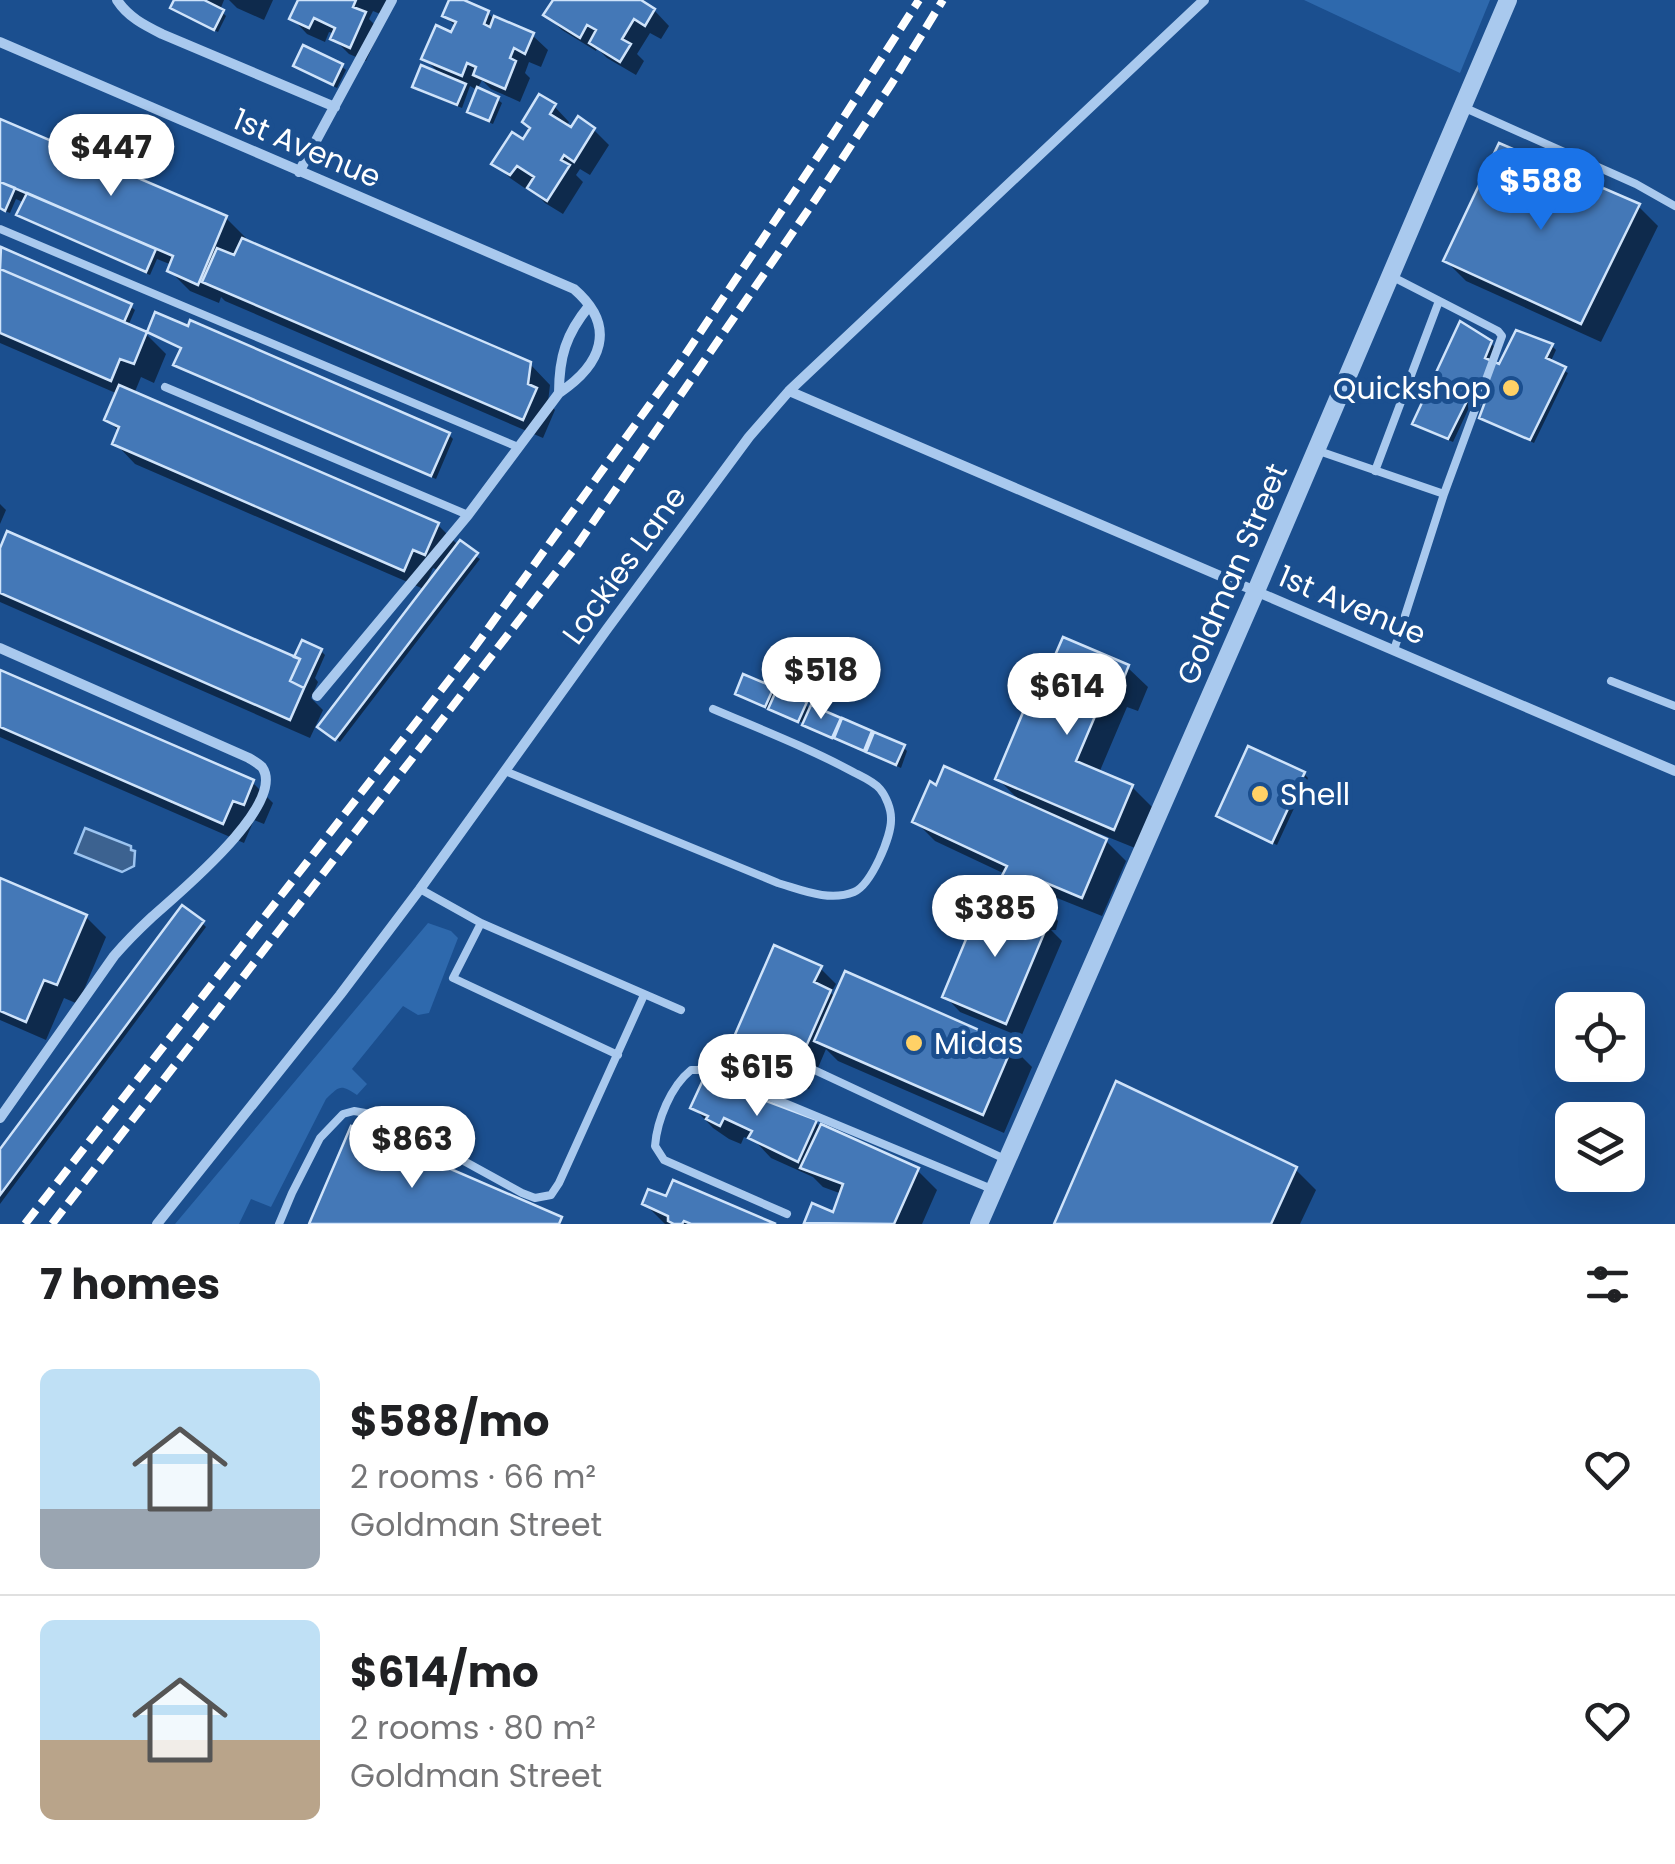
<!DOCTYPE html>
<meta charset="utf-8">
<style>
:root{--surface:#fff;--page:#f6f6f6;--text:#202124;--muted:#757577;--line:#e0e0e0;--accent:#1a73e8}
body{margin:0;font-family:Poppins,sans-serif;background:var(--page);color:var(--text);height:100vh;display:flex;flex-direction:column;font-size:38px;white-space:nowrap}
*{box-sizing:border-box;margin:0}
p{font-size:32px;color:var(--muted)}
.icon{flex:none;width:55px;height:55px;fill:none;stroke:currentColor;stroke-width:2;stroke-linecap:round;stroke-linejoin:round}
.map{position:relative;height:1224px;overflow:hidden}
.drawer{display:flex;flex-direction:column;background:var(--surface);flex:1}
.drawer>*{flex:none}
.controls{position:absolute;left:1555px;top:992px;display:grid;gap:20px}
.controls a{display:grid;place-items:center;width:90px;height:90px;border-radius:15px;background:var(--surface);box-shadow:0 10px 40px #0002;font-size:50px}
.price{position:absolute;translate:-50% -85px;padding:0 22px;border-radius:35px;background:#fff;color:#222;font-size:32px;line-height:65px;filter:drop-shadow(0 2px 5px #0008)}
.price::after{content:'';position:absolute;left:50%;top:60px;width:30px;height:22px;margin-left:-15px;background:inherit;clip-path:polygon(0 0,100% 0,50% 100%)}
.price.selected{background:var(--accent);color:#fff}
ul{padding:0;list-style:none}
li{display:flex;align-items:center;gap:30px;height:250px;padding:0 40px}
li+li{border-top:2px solid var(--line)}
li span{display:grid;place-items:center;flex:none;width:280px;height:200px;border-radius:15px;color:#555}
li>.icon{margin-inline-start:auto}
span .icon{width:120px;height:120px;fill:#fffc;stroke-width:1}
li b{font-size:42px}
h2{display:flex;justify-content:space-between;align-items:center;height:120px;padding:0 40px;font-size:42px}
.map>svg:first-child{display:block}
</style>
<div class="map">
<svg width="1675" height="1224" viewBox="0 0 1675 1224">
<rect width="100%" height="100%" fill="#1b4f8f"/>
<!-- green -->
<path fill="#2e69ad" d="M1304,0H1490L1460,73Z
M428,923L451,931L458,938L429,1013L418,1015L403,1006L352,1069L367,1084L357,1095C340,1084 340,1086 326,1099L271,1207L251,1199L239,1224H175Z"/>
<!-- water -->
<path fill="#3c6290" stroke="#9cc4f0" stroke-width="2.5" d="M85,828L131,846V850L135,851L134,866L122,872L75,853Z"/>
<!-- shadow -->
<path fill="#0007" fill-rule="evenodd" d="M177,0H224L220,10L226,16L218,32L177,12L173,8Z
M229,0H273L264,20L237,8Z
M300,0H392L385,16L373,11L369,19L380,30L366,61L349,54L333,38L335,34L329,32L325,42L307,34L292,18Z
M452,0H457L488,13L493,18L532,35L548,50L541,67L529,62L525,73L530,78L520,102L491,89L482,80L477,90L470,86L462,108L419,91L415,86L443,77L424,58L452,35L456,27L445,16Z
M556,0H637L654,10L669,26L661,39L650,33L637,54L644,61L636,75L607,58L597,48L596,51L562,30L546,15Z
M341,66L346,70L337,88L300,70Z
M497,99L502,103L493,124L474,116L470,111Z
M554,106L569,122L566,127L594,130L609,145L590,175L580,169L576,175L583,182L563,214L545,203L528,186L526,189L510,178L495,163L524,143Z
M0,122L226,218L246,238L245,242L530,364L550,385L548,402L555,410L543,438L225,301L221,297L219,303L190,291L170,271L172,265L157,259L150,275L23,219L19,215L25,203L16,199L10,213L0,209Z
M1638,206L1658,226L1601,342L1466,281L1446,261Z
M3,251L130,306L135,310L128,326L146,334L166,354L154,383L141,377L134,394L438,525L459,546L480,559L340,742L325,730L426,590L135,464L115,443L120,432L107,420L118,394L0,343V257ZM433,568L440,571L425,587Z
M156,316L449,435L453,439L436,479L181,369L176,365L183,349L149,334Z
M1491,343L1495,348L1489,363L1500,367L1552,346L1556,350L1550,363L1568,373L1534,443L1486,421L1482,417L1487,404L1474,397L1453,442L1420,428L1415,424Z
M0,504L6,510L0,524Z
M0,555L295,660L321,651L325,655L315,678L318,682L311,698L323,710L310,738L0,602Z
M1127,667L1148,687L1138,711L1127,707L1099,773L1132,787L1152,807L1135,848L1098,833L1126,861L1102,916L1057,898L1050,912L1058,921L1056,930H1051L1062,941L1021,1037L960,1012L945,996L1000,906L993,898L1005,874L935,841L915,821L1022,803L998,779L1032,717Z
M0,672L253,783L273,803L264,824L254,820L244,843L0,737Z
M773,689L777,694L805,704L811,710L812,708L871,733L875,737L903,747L907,751L901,768L874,755L869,751L868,753L809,728L803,723L742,698L738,693Z
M1304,774L1308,778L1277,845L1223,820L1219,816Z
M0,881L86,917L106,937L78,1004L64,998L46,1040L0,1020Z
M202,923L206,927L0,1204V1153Z
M820,968L836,984L831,993L836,998L1012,1047L1032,1067L1004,1133L838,1061L826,1049L809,1089L773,1073L769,1083L738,1069L722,1054L731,1050Z
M734,1091L816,1122L820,1127L917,1170L937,1190L922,1224H809L807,1223L834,1215L842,1194L823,1187L813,1177L771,1158L756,1142L744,1137L741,1144L729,1139L713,1128L693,1107L731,1096Z
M1296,1170L1316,1190L1300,1224H1056Z
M645,1204L769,1224H665Z"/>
<!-- building -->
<path fill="#4478b7" stroke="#cfe3fa" stroke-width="2.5" d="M174,0H204L224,10L214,30L170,8Z
M298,0H356L353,7L366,12L350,48L330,39L335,28L314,18L309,28L289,19Z
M449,0H464L489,11L484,24L490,27L494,16L534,33L525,54L514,48L510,58L516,61L505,89L473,75L476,67L467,63L462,76L421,59L436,25L451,32L456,22L442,16Z
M553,0H641L655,9L645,26L634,19L622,39L631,44L620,62L589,43L596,30L587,25L580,38L543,15Z
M303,45L343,64L333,85L293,66Z
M421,65L466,84L457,105L412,87Z
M477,87L499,97L489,121L467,112Z
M539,94L556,104L550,114L571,127L578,116L595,128L574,162L564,155L561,160L570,165L547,201L527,188L534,177L517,166L510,175L491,164L512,132L523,139L530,128L522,122Z
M0,119L227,216L198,285L167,271L173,256L0,182Z
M1499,143L1640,204L1581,324L1443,261Z
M0,182L15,188L5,211L0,208Z
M27,193L156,249L146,272L16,215Z
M242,238L531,362L528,384L537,388L523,420L202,282L217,248L234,255Z
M1,247L132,304L124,322L0,269Z
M0,269L147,332L134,364L120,359L111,381L0,333Z
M155,312L188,326L190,320L450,433L431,476L173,365L181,348L147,332Z
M1460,321L1492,341L1485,358L1499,364L1516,330L1553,344L1546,358L1566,367L1530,440L1479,418L1485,402L1470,395L1448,439L1412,424Z
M119,385L439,523L425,555L413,550L404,571L112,444L119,427L104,420Z
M7,531L300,659L290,681L304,688L290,720L0,593V548Z
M460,540L478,553L335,740L317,727Z
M1063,637L1129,665L1118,693L1107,688L1076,761L1133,785L1114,830L995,779L1024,710L1030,713Z
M302,640L322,649L304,688L290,681L300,659L294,657Z
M0,670L254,780L244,805L233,801L223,824L0,727Z
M743,674L774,687L765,707L735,694Z
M777,689L807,702L798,722L768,709Z
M811,705L841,718L832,738L802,725Z
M842,718L872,731L864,751L834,738Z
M874,732L905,745L896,765L866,752Z
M1248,746L1305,772L1272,843L1216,816Z
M944,766L1107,839L1082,898L1037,879L1031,892L1038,895L1039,899L1037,911L1027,910L990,899L1007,866L912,822L930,781L936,785Z
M0,878L87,915L57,985L44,980L26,1022L0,1011Z
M984,896L1048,924L1006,1024L942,997Z
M182,905L204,921L0,1195V1149Z
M774,945L822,966L814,982L831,990L793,1076L757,1060L754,1070L719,1054L724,1043L730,1046Z
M845,971L1013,1045L983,1115L814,1041Z
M703,1080L730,1092L732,1088L817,1120L798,1162L748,1138L752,1131L724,1118L720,1126L706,1119L708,1116L690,1108Z
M1116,1081L1297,1167L1271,1224H1054Z
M821,1124L919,1168L894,1224L804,1223L812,1203L833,1212L843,1184L800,1168Z
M351,1126L562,1217L559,1224H309Z
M673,1180L776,1224H691L684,1221L682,1224H674L668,1221V1216L642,1204L648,1189L666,1196Z"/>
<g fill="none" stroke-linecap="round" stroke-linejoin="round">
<!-- service -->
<path stroke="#a9c9ee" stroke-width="8" d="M1463,107L1636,184L1675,206
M0,229L518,447
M1391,276L1498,331L1502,336L1444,494L1394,650
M165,387L468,515
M1316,450L1444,494
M1375,471L1439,301
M1611,681L1675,706
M505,771L778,883C802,890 829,902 854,892C871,885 892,836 891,818C891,809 886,796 880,789C874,782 863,777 855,773C809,748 760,729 713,709
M420,889L481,923L453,978L618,1055
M481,923L681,1010
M810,1068L1007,1160
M787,1214L664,1160L655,1146C657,1120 671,1086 691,1070H705L994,1190
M279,1224L292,1193L320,1138L343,1114L354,1111L382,1116L522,1193L535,1198L551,1195L559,1183L644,995"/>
<!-- minor -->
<path stroke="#a9c9ee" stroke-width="10" d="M117,0C128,17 144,25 162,34L335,107
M0,42L574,289C618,327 601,365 559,393L468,515L317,696
M299,172L392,0
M789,391L1675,771
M559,393C559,357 566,334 589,306
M0,648L249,758C252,760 259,764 262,767C288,804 176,895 152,917C138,930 126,942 114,956L0,1118
M157,1224L340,995L420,889L607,629L749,437L789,391L1204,0"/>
<!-- tertiary -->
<path stroke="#a9c9ee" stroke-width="18" d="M979,1224L1256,591L1508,0"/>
<!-- rail -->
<path stroke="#fff" stroke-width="8" stroke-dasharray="18 8" stroke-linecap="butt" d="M25,1224L474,648L679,364L833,134L919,0
M52,1224L578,544L815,200L892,83L943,0"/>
</g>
<!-- markers -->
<g fill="#ffd166" stroke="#1b4f8f" stroke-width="4">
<circle cx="1511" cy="388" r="10"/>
<circle cx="1260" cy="794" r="10"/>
<circle cx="914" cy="1043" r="10"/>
</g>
<g text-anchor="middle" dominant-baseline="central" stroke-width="10" stroke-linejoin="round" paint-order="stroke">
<!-- street labels -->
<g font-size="30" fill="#fff" stroke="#1b4f8f">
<text transform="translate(307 148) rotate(23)">1st Avenue</text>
<text transform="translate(624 565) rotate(-54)">Lockies Lane</text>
<text transform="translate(1232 574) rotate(-67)">Goldman Street</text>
<text transform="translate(1352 605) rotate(23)">1st Avenue</text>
</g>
<!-- poi labels -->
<g font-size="30" fill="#fff" stroke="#1b4f8f" text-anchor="start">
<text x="1491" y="388" text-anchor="end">Quickshop</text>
<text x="1280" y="794">Shell</text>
<text x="934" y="1043">Midas</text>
</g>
</g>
</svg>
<div class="controls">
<a><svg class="icon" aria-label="locate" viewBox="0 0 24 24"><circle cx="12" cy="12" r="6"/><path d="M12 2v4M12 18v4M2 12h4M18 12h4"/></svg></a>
<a><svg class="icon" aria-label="layers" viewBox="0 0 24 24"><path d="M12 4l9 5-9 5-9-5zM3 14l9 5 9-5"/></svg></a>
</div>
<b class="price" style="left:111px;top:199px">$447</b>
<b class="price selected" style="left:1541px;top:233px">$588</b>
<b class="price" style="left:821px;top:722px">$518</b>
<b class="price" style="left:1067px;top:738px">$614</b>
<b class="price" style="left:995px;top:960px">$385</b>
<b class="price" style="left:757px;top:1119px">$615</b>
<b class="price" style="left:412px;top:1191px">$863</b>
</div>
<section class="drawer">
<h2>7 homes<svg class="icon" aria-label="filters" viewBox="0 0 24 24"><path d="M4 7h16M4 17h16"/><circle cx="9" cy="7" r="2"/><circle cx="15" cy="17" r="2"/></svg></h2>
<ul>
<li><span style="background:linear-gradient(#bfe0f5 70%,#9aa5b1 0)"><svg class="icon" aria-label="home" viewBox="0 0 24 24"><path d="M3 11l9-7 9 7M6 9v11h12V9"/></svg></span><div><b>$588/mo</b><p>2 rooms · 66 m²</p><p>Goldman Street</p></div><svg class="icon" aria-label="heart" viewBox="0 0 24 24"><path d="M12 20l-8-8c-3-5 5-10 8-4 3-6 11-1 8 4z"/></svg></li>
<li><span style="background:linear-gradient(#bfe0f5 60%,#b9a48a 0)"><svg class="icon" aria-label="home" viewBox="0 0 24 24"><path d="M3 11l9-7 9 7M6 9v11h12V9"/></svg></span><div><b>$614/mo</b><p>2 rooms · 80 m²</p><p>Goldman Street</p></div><svg class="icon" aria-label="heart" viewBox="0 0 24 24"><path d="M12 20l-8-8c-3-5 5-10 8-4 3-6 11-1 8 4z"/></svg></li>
</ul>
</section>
